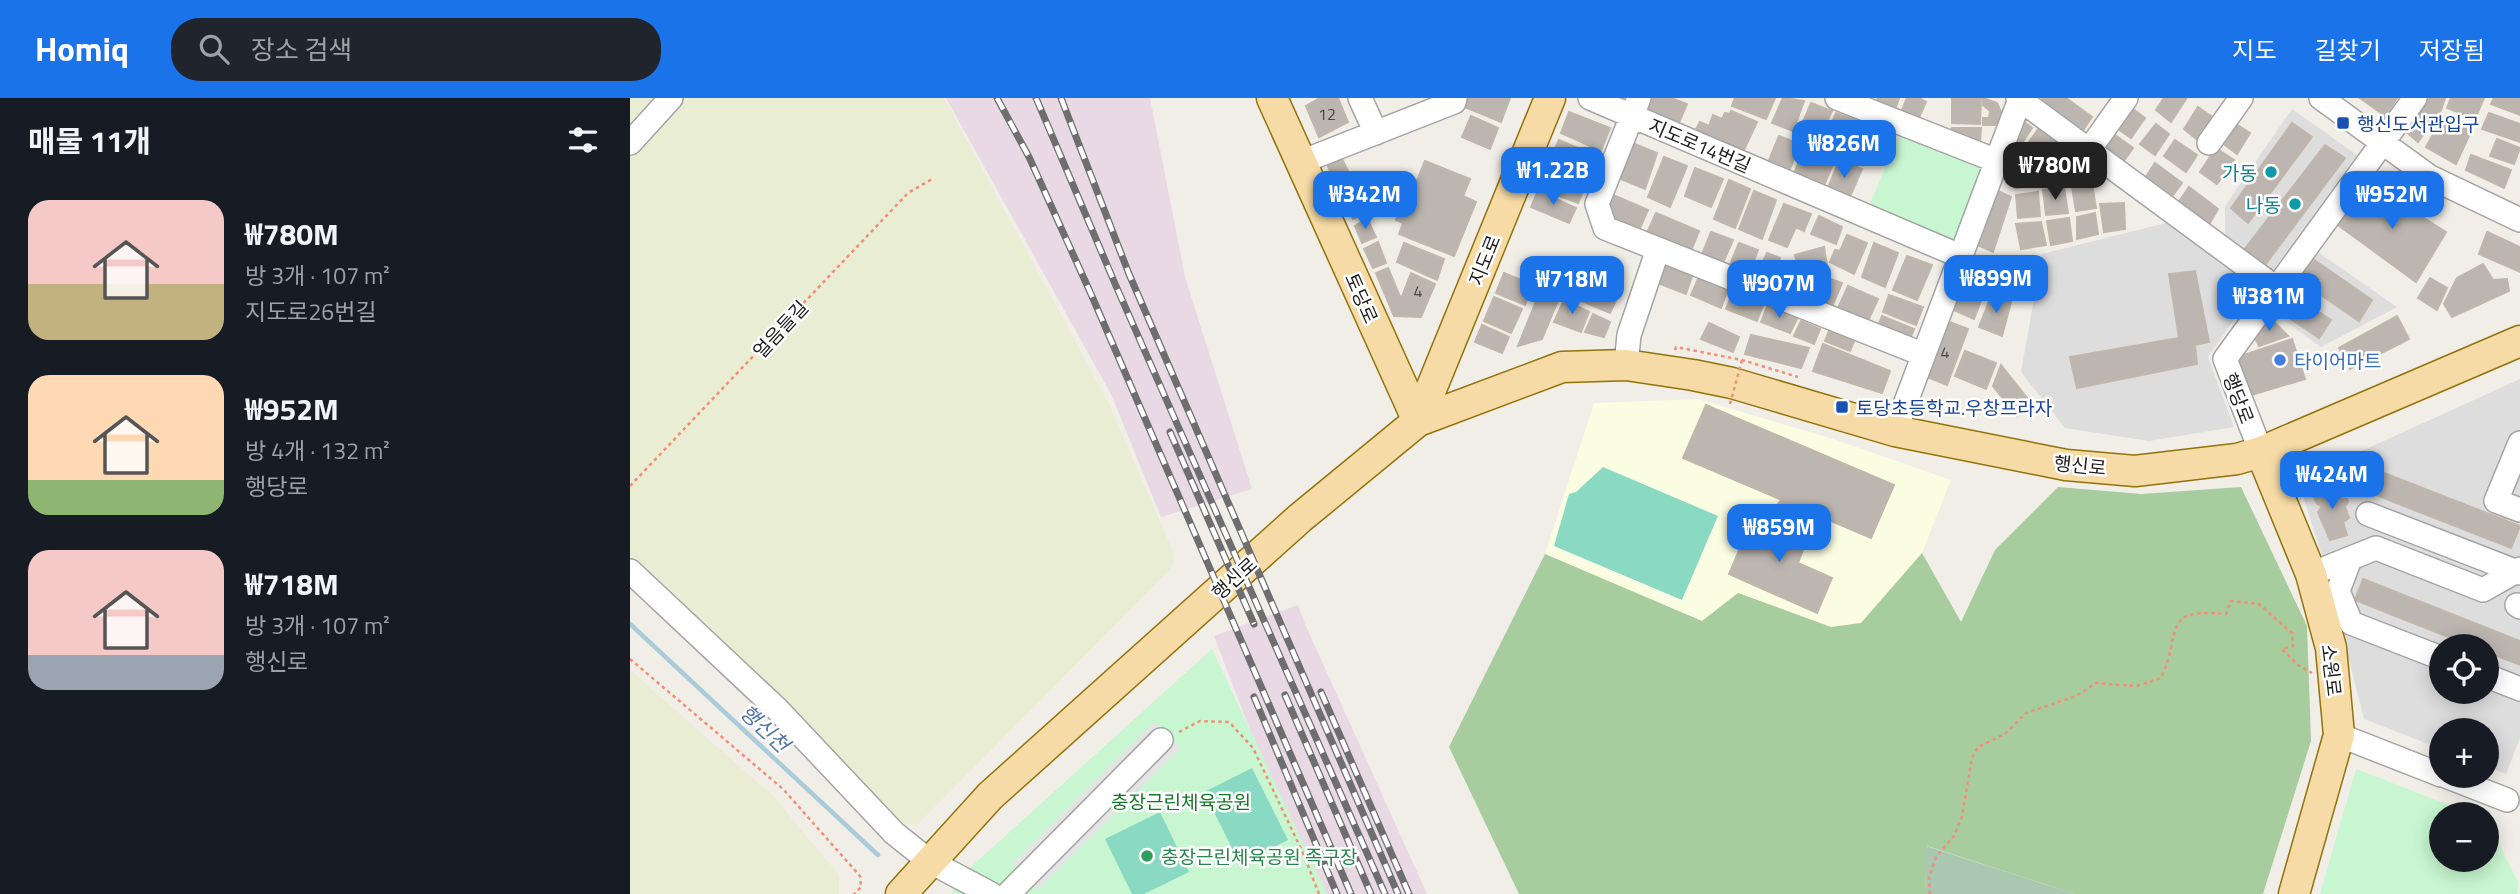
<!DOCTYPE html>
<html lang="ko">
<meta charset="utf-8">
<style>
:root{--surface:#171b24;--page:#20242c;--text:#f1f3f6;--muted:#9ea1a6;--accent:#1a73e8}
body{margin:0;font-family:"Titillium Web","Noto Sans KR",sans-serif;background:var(--page);color:var(--text);height:100vh;display:flex;flex-direction:column;font-size:26px;white-space:nowrap}
*{box-sizing:border-box;margin:0}
p{font-size:23px;color:var(--muted)}
.icon{flex:none;width:38px;height:38px;fill:none;stroke:currentColor;stroke-width:2;stroke-linecap:round;stroke-linejoin:round}
.map{position:relative;flex:1;overflow:hidden}
.side{display:flex;flex-direction:column;background:var(--surface);width:630px}
.side>*{flex:none}
.tools{position:absolute;left:1799px;top:536px;display:grid;gap:14px}
.tools a{display:grid;place-items:center;width:70px;height:70px;border-radius:50%;background:var(--surface);box-shadow:0 4px 18px #0003;font-size:35px}
.price{position:absolute;translate:-50% -60px;padding:0 16px;border-radius:14px;background:var(--accent);color:#fff;font-size:23px;line-height:46px;filter:drop-shadow(0 2px 4px #0008)}
.price::after{content:'';position:absolute;left:50%;top:42px;width:21px;height:16px;margin-left:-10px;background:inherit;clip-path:polygon(0 0,100% 0,50% 100%)}
.price.selected{background:#222;color:#fff}
ul{padding:0;list-style:none}
li{display:flex;align-items:center;gap:21px;height:175px;padding:0 28px}
li span{display:grid;place-items:center;flex:none;width:196px;height:140px;border-radius:21px;color:#555}
li>.icon{margin-inline-start:auto}
span .icon{width:84px;height:84px;fill:#fffc;stroke-width:1}
li b{font-size:30px}
h2{display:flex;justify-content:space-between;align-items:center;height:84px;padding:0 28px;font-size:30px}
header{display:flex;align-items:center;gap:42px;box-sizing:border-box;height:98px;padding:0 35px;background:var(--accent);color:#fff}
header strong{font-size:33px}
nav{display:flex;gap:38px;margin-inline-start:auto;font-size:24px}
.search{width:490px;height:63px;background:var(--page);display:flex;align-items:center;gap:18px;box-sizing:border-box;padding:0 24px;border-radius:28px;color:var(--muted);font-size:26px}
main{display:flex;flex:1;min-height:0}
.map>svg:first-child{display:block}
</style>
<header>
<strong>Homiq</strong>
<div class="search"><svg class="icon" aria-label="search" viewBox="0 0 24 24"><circle cx="10" cy="10" r="6"/><path d="M15 15l6 6"/></svg>장소 검색</div>
<nav><a>지도</a><a>길찾기</a><a>저장됨</a></nav>
</header>
<main>
<section class="side">
<h2>매물 11개<svg class="icon" aria-label="filters" viewBox="0 0 24 24"><path d="M4 7h16M4 17h16"/><circle cx="9" cy="7" r="2"/><circle cx="15" cy="17" r="2"/></svg></h2>
<ul>
<li><span style="background:linear-gradient(#f6c9c9 60%,#c2b280 0)"><svg class="icon" aria-label="home" viewBox="0 0 24 24"><path d="M3 11l9-7 9 7M6 9v11h12V9"/></svg></span><div><b>₩780M</b><p>방 3개 · 107 m²</p><p>지도로26번길</p></div></li>
<li><span style="background:linear-gradient(#ffd9b3 75%,#8fb573 0)"><svg class="icon" aria-label="home" viewBox="0 0 24 24"><path d="M3 11l9-7 9 7M6 9v11h12V9"/></svg></span><div><b>₩952M</b><p>방 4개 · 132 m²</p><p>행당로</p></div></li>
<li><span style="background:linear-gradient(#f6c9c9 75%,#9aa5b1 0)"><svg class="icon" aria-label="home" viewBox="0 0 24 24"><path d="M3 11l9-7 9 7M6 9v11h12V9"/></svg></span><div><b>₩718M</b><p>방 3개 · 107 m²</p><p>행신로</p></div></li>
</ul>
</section>
<div class="map">
<svg width="1890" height="796" viewBox="0 0 1890 796">
<rect width="100%" height="100%" fill="#f0eee7"/>
<!-- residential -->
<path fill="#dedddd" fill-rule="evenodd" d="M1662,11L1727,57L1640,176L1595,144V108Z
M1536,125L1626,190L1578,259L1604,329L1519,343L1435,330L1391,274L1412,156Z
M1682,150L1767,209L1691,249L1638,211Z
M1890,281V640L1876,676L1857,669V632H1811V651L1734,621L1696,471L1668,382ZM1811,548H1857V593H1811Z"/>
<!-- industrial -->
<path fill="#e8d9e4" d="M316,0H520L555,179L622,391L531,419L481,296Z
M668,507L675,526L797,796H688L617,624L584,538Z"/>
<!-- education -->
<path fill="#fafde2" d="M1068,301L1203,341L1321,382L1292,455L1231,525L1201,529L1108,495L1072,523L915,456L964,305Z"/>
<!-- farmland -->
<path fill="#e9edd4" d="M0,0H314L479,306L541,449L544,463L540,471L287,727L273,725L153,605L0,461Z
M0,572L143,698L209,777V796H0Z"/>
<!-- forest -->
<path fill="#a7cc9e" d="M1428,389L1511,396L1611,389L1677,528L1681,643L1633,796H1445L1297,748L1295,796H889L819,649L915,456L1072,523L1108,495L1201,529L1231,525L1292,455L1331,524L1365,452Z"/>
<!-- cemetery -->
<path fill="#a9c7b1" d="M1296,748L1445,796H1295Z"/>
<!-- park -->
<path fill="#c7f6d0" d="M1271,33L1357,69L1325,144L1239,108Z
M582,551L697,796H324L322,793L342,768Z
M1726,671L1842,716H1811V761H1857V722L1888,784L1887,796H1690Z"/>
<!-- pitch -->
<path fill="#8ad9c3" d="M973,369L1088,418L1052,502L924,448L939,396L946,394Z
M622,670L658,742L610,766L574,694Z
M530,714L559,774L514,796H502L475,741Z"/>
<!-- parking -->
<path fill="#e4e4e4" d="M524,624L551,650L408,792L382,766Z"/>
<g fill="none" stroke-linecap="round" stroke-linejoin="round">
<!-- stream -->
<path stroke="#aacbda" stroke-width="4.5" d="M0,526L248,757"/>
</g>
<!-- building -->
<path fill="#bdb6b0" stroke="#c1b6aa" stroke-width="2" d="M690,0H708L718,24L689,39L676,8Z
M835,0H880L871,24L832,8Z
M1018,0H1041L1057,6L1047,29L1011,15Z
M1105,0H1145L1136,21L1102,8Z
M1153,0L1174,3L1163,33L1142,25Z
M1248,0H1269L1264,15L1245,8Z
M1277,0H1289L1296,4L1287,24L1270,17Z
M1322,0H1351L1350,26L1322,25Z
M1353,0L1367,5L1372,16L1365,27H1353V20H1359L1360,13L1353,7Z
M1413,0H1436L1462,19L1451,35L1410,5Z
M1534,0L1556,1L1541,24L1526,12Z
M1730,0H1767L1755,18Z
M1795,0H1815L1811,12L1788,44L1773,31Z
M1821,0H1854L1845,21L1817,10Z
M1864,0H1890V17L1861,6Z
M1181,5L1202,13L1188,42L1169,34Z
M1499,8L1515,20L1501,40L1484,28Z
M1568,9L1585,21L1569,43L1554,31Z
M1101,13L1127,24L1113,54L1064,35L1070,24L1079,28L1083,17L1092,21L1095,15L1100,16Z
M939,14L980,30L971,53L931,35Z
M1206,15L1226,22L1214,53L1194,44Z
M1859,15L1890,26V44L1852,31Z
M841,18L868,30L860,51L832,39Z
M1813,18L1843,29L1826,66L1796,49Z
M1388,19L1402,30L1382,60L1374,53Z
M1230,24L1250,31L1237,62L1218,55Z
M1603,24L1620,35L1607,56L1591,44Z
M1662,25L1682,39L1618,125L1601,110Z
M1526,26L1539,36L1525,57L1510,46Z
M1322,30H1351L1350,44L1321,39Z
M1409,30L1426,44L1412,66L1393,52Z
M1481,34L1503,50L1491,67L1470,49Z
M1149,38L1170,46L1158,76L1137,67Z
M1867,41L1890,50L1884,66L1860,58Z
M929,42L968,59L959,80L919,64Z
M1545,42L1567,57L1556,74L1534,58Z
M1000,44L1027,55L1015,91L986,79Z
M1695,47L1715,60L1635,167L1614,152Z
M1175,49L1205,61L1193,90L1163,78Z
M1586,50L1604,62L1587,86L1570,74Z
M1389,57L1423,79L1418,86L1385,90L1377,85L1380,78L1374,74Z
M1841,57L1881,72L1874,90L1836,72Z
M711,59L727,91L711,100L697,66Z
M1034,59L1057,68L1040,109L1018,99Z
M795,63L840,81L833,98L846,104L824,158L769,136L773,125L766,122L775,100L779,102Z
M1209,63L1232,71L1219,101L1197,92Z
M1525,65L1552,85L1538,104L1513,83Z
M917,68L957,85L948,105L908,90Z
M1065,70L1093,81L1081,109L1055,98Z
M1099,82L1120,91L1105,130L1084,121Z
M1737,84L1816,134L1786,184L1708,127Z
M1462,86L1466,110L1446,113L1442,89Z
M1559,89L1588,111L1577,130L1546,108Z
M1434,90L1438,115L1416,117L1413,92Z
M1364,91L1381,99L1363,154L1343,145Z
M908,93L946,110L939,125L901,109Z
M1124,93L1146,102L1132,141L1109,131Z
M1408,94L1410,118L1388,120L1386,97Z
M981,96L1018,112L1009,132L974,117Z
M728,98L737,114L723,121L715,106Z
M1494,105L1495,131L1474,134L1470,106Z
M1154,106L1181,116L1174,133L1166,129L1157,149L1139,142Z
M1026,115L1069,133L1061,153L1017,135Z
M1465,115L1468,136L1447,141V119Z
M1189,118L1212,129L1206,146L1181,136Z
M1439,120L1442,143L1421,147L1417,123Z
M737,121L746,139L732,145L725,128Z
M1411,124L1416,147L1391,151L1386,126Z
M1081,134L1103,142L1092,167L1071,159Z
M1857,134L1890,149V174L1849,156Z
M1217,137L1237,145L1224,176L1200,164L1205,152L1210,153Z
M748,144L756,165L743,170L734,151Z
M774,145L814,161L807,182L767,164Z
M1109,145L1128,152L1118,177L1099,169Z
M1244,145L1268,155L1255,189L1232,179Z
M1194,149L1197,168L1169,174L1165,157Z
M1137,155L1150,160L1146,170L1152,172L1149,178L1156,181L1151,192L1125,181Z
M1277,158L1302,167L1287,202L1263,192Z
M1680,159L1742,202L1729,223L1666,180Z
M1032,166L1062,178L1056,196L1025,184Z
M1853,166L1863,182L1877,181L1879,193L1822,219L1814,206L1827,180Z
M758,170L771,201L781,175L805,186L791,219L764,218L746,175Z
M1565,173L1579,244L1565,247L1567,266L1447,290L1440,259L1549,240L1539,176Z
M874,175L903,187L895,207L866,195Z
M1168,178L1185,185L1177,202L1161,196Z
M1195,179L1212,185L1202,209L1185,203Z
M1800,180L1817,190L1807,212L1788,200Z
M1068,181L1097,193L1091,210L1061,197Z
M1331,182L1355,192L1344,221L1319,210Z
M961,188L987,200L980,215L954,204Z
M1218,188L1248,201L1238,223L1208,210Z
M911,191L929,200L912,241L888,248Z
M1658,193L1701,222L1689,240L1646,211Z
M1103,194L1133,207L1127,223L1096,211Z
M1362,196L1381,204L1372,238L1349,229Z
M1259,197L1293,209L1286,227L1253,214Z
M864,199L892,211L881,235L854,223Z
M934,202L959,214L951,234L924,224Z
M1137,209L1167,221L1160,235L1131,224Z
M963,216L980,224L974,239L955,234Z
M1252,218L1284,231L1279,244L1247,230Z
M1638,218L1658,238L1629,248L1624,237Z
M1767,218L1779,241L1720,271L1709,250Z
M1314,222L1338,231L1317,287L1292,277Z
M1171,223L1190,231L1184,246L1164,238Z
M1079,225L1109,239L1103,254L1071,241Z
M852,227L879,239L872,255L845,244Z
M1199,233L1224,243L1220,253L1195,243Z
M1121,237L1179,250L1171,270L1115,256Z
M1662,241L1675,281L1618,298L1608,259Z
M1193,246L1260,273L1252,295L1183,273Z
M1335,253L1366,265L1356,291L1325,278Z
M1371,267L1401,305L1387,318L1363,288Z
M1076,307L1264,387L1241,440L1053,360Z
M1754,375L1890,428L1881,450L1746,397Z
M1703,385L1709,400L1717,401L1718,404L1715,409L1719,420L1713,424L1717,437L1700,442L1688,414L1692,408L1687,406L1682,395Z
M1151,402L1162,407L1157,416L1158,423L1153,427L1147,441L1173,452L1168,465L1202,480L1187,515L1099,476L1123,420L1135,425L1133,429L1138,431L1141,416Z
M1733,481L1890,543V567L1857,554V548H1841L1725,502Z"/>
<g fill="none" stroke-linecap="round" stroke-linejoin="round">
<defs>
<path id="minor" d="M730,0L746,35
M960,0L1330,158
M1009,0L967,106L975,130L1292,256
M1207,0L1367,63
M1388,0L1646,190
M1691,0L1800,79L1890,122
M0,45L41,0
M1579,45L1611,0
M1459,52L1496,0
M671,64L824,4L825,0
M996,267L999,237L1028,151
M1265,333L1390,1
M1890,345L1866,403L1890,412
M1631,354L1595,261L1785,0
M1738,416L1890,475
M1720,461L1708,493L1721,525L1811,560
M0,473L147,611L264,735L299,763L361,796
M1681,476L1746,450L1853,492L1890,471
M1887,507L1890,509
M1857,578L1890,591
M1709,637L1811,677
M1813,677L1877,702
M378,796L531,642"/>
<path id="major" d="M642,0L788,323
M788,323L920,0
M1631,354L1681,476L1701,550L1709,637L1664,796
M271,796L360,698L670,420L788,323L932,269L996,267L1063,277L1102,285L1265,333L1436,367L1505,373L1607,361L1631,354L1890,243"/>
</defs>
<!-- minor casing -->
<use href="#minor" stroke="#a4a4a4" stroke-width="26"/>
<!-- major casing -->
<use href="#major" stroke="#92720a" stroke-width="33"/>
<!-- path -->
<path stroke="#f18f77" stroke-width="2.5" stroke-dasharray="3.5 3.5" stroke-linecap="butt" d="M1045,252L1046,249L1112,262L1168,279
M0,388L278,95L304,80
M0,561L153,691L230,778L231,789L224,796
M549,634L570,623L599,624L623,650L673,755L689,796
M1300,796L1299,779L1306,759L1324,738L1332,718L1342,660L1348,649L1375,636L1396,615L1446,598L1466,585L1506,588L1531,580C1553,532 1530,510 1596,516L1601,503L1629,506L1662,535L1663,548L1652,551L1668,567L1682,575"/>
<!-- minor -->
<use href="#minor" stroke="#fff" stroke-width="23"/>
<!-- major -->
<use href="#major" stroke="#f6dba6" stroke-width="30"/>
<defs>
<path id="rail" d="M367,0L399,59L461,196L721,796
M406,0L486,188L755,796
M431,0L499,176L768,796
M540,334L624,526
M691,594L779,796
M655,597L741,796
M624,599L707,796"/>
</defs>
<!-- rail casing -->
<use href="#rail" stroke="#6e6e6e" stroke-width="7"/>
<!-- rail -->
<use href="#rail" stroke="#fff" stroke-width="4.5" stroke-dasharray="13" stroke-linecap="butt"/>
<!-- path-bridge -->
<path stroke="#f18f77" stroke-width="2.5" stroke-dasharray="3.5 3.5" stroke-linecap="butt" d="M1100,306L1112,262"/>
</g>
<!-- markers -->
<g fill="#1a4fb4" stroke="#fff" stroke-width="2.5">
<rect x="1706" y="18" width="14" height="14" rx="3.5"/>
<rect x="1205" y="302" width="14" height="14" rx="3.5"/>
</g>
<g fill="#0f9aa8" stroke="#fff" stroke-width="2.5">
<circle cx="1641" cy="74" r="7"/>
<circle cx="1665" cy="106" r="7"/>
</g>
<circle fill="#3f7fe0" stroke="#fff" stroke-width="2.5" cx="1650" cy="262" r="7"/>
<circle fill="#2e9e5b" stroke="#fff" stroke-width="2.5" cx="517" cy="758" r="7"/>
<g text-anchor="middle" dominant-baseline="central" stroke-width="5" stroke-linejoin="round" paint-order="stroke">
<!-- number labels -->
<g font-size="16" fill="#474644">
<text x="697" y="16">12</text>
<text x="788" y="193">4</text>
<text x="1315" y="254">4</text>
</g>
<!-- transit labels -->
<g font-size="19" fill="#164399" stroke="#fff" text-anchor="start">
<text x="1727" y="25">행신도서관입구</text>
<text x="1226" y="309">토당초등학교.우창프라자</text>
</g>
<!-- street labels -->
<g font-size="19" fill="#202020" stroke="#fff">
<text transform="translate(1070 47) rotate(23)">지도로14번길</text>
<text transform="translate(854 162) rotate(-68)">지도로</text>
<text transform="translate(732 200) rotate(66)">토당로</text>
<text transform="translate(150 231) rotate(-47)">얼음들길</text>
<text transform="translate(1609 300) rotate(69)">행당로</text>
<text transform="translate(1450 367) rotate(6)">행신로</text>
<text transform="translate(604 480) rotate(-42)">행신로</text>
<text transform="translate(1702 572) rotate(83)">소원로</text>
</g>
<!-- culture labels -->
<g font-size="19" fill="#0d838f" stroke="#fff" text-anchor="end">
<text x="1627" y="74">가동</text>
<text x="1651" y="106">나동</text>
</g>
<!-- shop labels -->
<g font-size="19" fill="#366cbe" stroke="#fff" text-anchor="start">
<text x="1664" y="262">타이어마트</text>
</g>
<!-- park labels -->
<g font-size="19" fill="#137825" stroke="#fff">
<text x="551" y="703">충장근린체육공원</text>
</g>
<!-- leisure labels -->
<g font-size="19" fill="#27864d" stroke="#fff" text-anchor="start">
<text x="531" y="758">충장근린체육공원 족구장</text>
</g>
<!-- water labels -->
<g font-size="21" font-style="italic" fill="#5275aa" stroke="#fff">
<text transform="translate(135 630) rotate(43)">행신천</text>
</g>
</g>
</svg>
<div class="tools">
<a><svg class="icon" aria-label="locate" viewBox="0 0 24 24"><circle cx="12" cy="12" r="6"/><path d="M12 2v4M12 18v4M2 12h4M18 12h4"/></svg></a>
<a>+</a>
<a>−</a>
</div>
<b class="price" style="left:1214px;top:82px">₩826M</b>
<b class="price selected" style="left:1425px;top:104px">₩780M</b>
<b class="price" style="left:923px;top:109px">₩1.22B</b>
<b class="price" style="left:735px;top:133px">₩342M</b>
<b class="price" style="left:1762px;top:133px">₩952M</b>
<b class="price" style="left:1366px;top:217px">₩899M</b>
<b class="price" style="left:942px;top:218px">₩718M</b>
<b class="price" style="left:1149px;top:222px">₩907M</b>
<b class="price" style="left:1639px;top:235px">₩381M</b>
<b class="price" style="left:1702px;top:413px">₩424M</b>
<b class="price" style="left:1149px;top:466px">₩859M</b>
</div>
</main>
